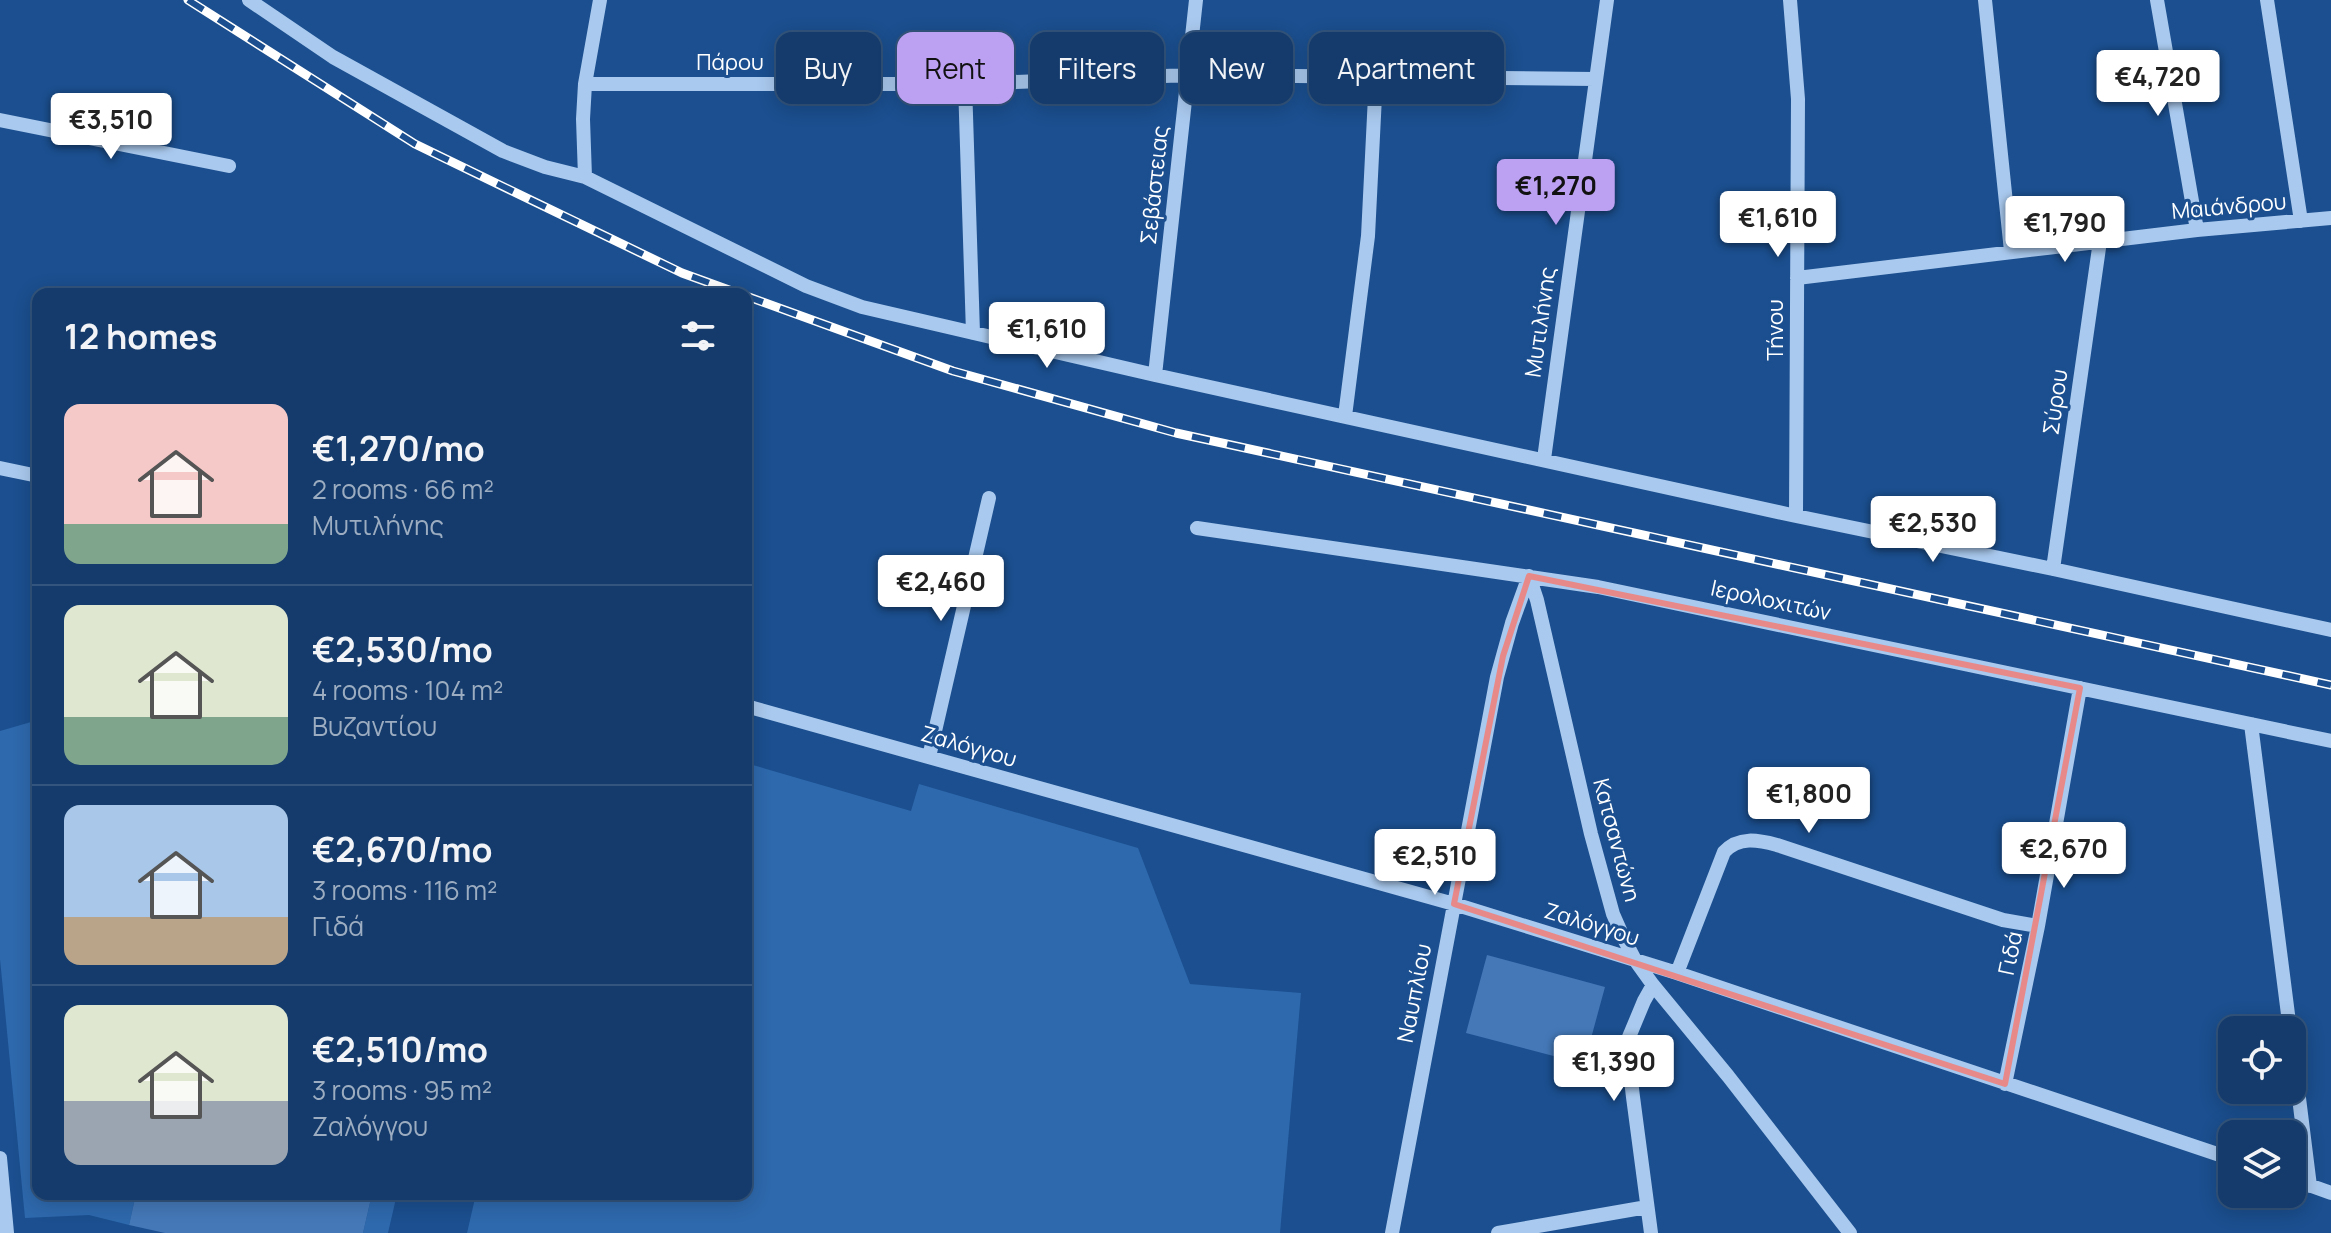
<!DOCTYPE html>
<meta charset="utf-8">
<style>
:root{--surface:#143b6b;--page:#1d4271;--text:#f1f3f6;--muted:#9dadc1;--line:#33557e;--accent:#bca0f2}
body{margin:0;font-family:Manrope,sans-serif;background:var(--page);color:var(--text);height:100vh;display:flex;flex-direction:column;font-size:30px;white-space:nowrap}
*{box-sizing:border-box;margin:0}
p{font-size:26px;color:var(--muted)}
.icon{flex:none;width:44px;height:44px;fill:none;stroke:currentColor;stroke-width:2;stroke-linecap:round;stroke-linejoin:round}
.map{position:relative;flex:1;overflow:hidden}
.drawer{position:absolute;left:32px;top:288px;width:720px;height:912px;display:flex;flex-direction:column;background:var(--surface);border-radius:16px;box-shadow:0 4px 20px #0003,0 0 0 2px var(--line)}
.drawer>*{flex:none}
.guide{position:absolute;left:776px;top:32px;width:760px;height:72px;display:flex;gap:16px}
.controls{position:absolute;left:2218px;top:1016px;display:grid;gap:16px}
.controls a{display:grid;place-items:center;width:88px;height:88px;border-radius:16px;background:var(--surface);box-shadow:0 4px 20px #0003,0 0 0 2px var(--line);font-size:40px}
.price{position:absolute;translate:-50% -68px;padding:0 18px;border-radius:8px;background:#fff;color:#222;font-size:26px;line-height:52px;filter:drop-shadow(0 2px 4px #0008)}
.price::after{content:'';position:absolute;left:50%;top:48px;width:24px;height:18px;margin-left:-12px;background:inherit;clip-path:polygon(0 0,100% 0,50% 100%)}
.price.on{background:var(--accent);color:#111}
ul{padding:0;list-style:none}
li{display:flex;align-items:center;gap:24px;height:200px;padding:0 32px}
li+li{border-top:2px solid var(--line)}
li span{display:grid;place-items:center;flex:none;width:224px;height:160px;border-radius:16px;color:#555}
li>.icon{margin-inline-start:auto}
span .icon{width:96px;height:96px;fill:#fffc;stroke-width:1}
li b{font-size:34px}
h2{display:flex;justify-content:space-between;align-items:center;height:96px;padding:0 32px;font-size:34px}
.pill{padding:0 28px;border-radius:16px;background:var(--surface);box-shadow:0 4px 20px #0003,0 0 0 2px var(--line);font-size:28px;line-height:72px}
.pill.on{background:var(--accent);color:#111}
.map>svg:first-child{display:block}
</style>
<div class="map">
<svg width="2331" height="1233" viewBox="0 0 2331 1233">
<rect width="100%" height="100%" fill="#1b4f8f"/>
<!-- green -->
<path fill="#2e69ad" d="M38,720V1194H136L129,1225L89,1215L25,1218L0,959V731Z
M746,763L911,811L919,784L1138,848L1190,984L1301,993L1280,1233H467L476,1194H746Z
M372,1194H397L388,1233H363Z"/>
<!-- building -->
<path fill="#4478b7" d="M1487,955L1605,987L1584,1064L1466,1033Z
M136,1194H372L363,1233H165L129,1225Z"/>
<g fill="none" stroke-linecap="round" stroke-linejoin="round">
<!-- minor -->
<path stroke="#a9c9ee" stroke-width="14" d="M249,0L333,57L503,151L545,167L585,177L806,286L862,307L1155,375L1796,516L2053,569L2331,630
M1790,0L1798,99L1796,516
M1985,0L2011,251
M2157,0L2197,230
M2267,0L2301,221
M585,84H965L1189,75L1595,79
M965,84L973,333
M0,120L229,166
M585,177L583,119L585,84L600,0
M1797,278L2197,230L2331,218
M1155,375L1196,0
M1345,416L1368,236L1376,76
M1544,459L1607,0
M0,468L38,476
M1197,528L1598,587L2331,741
M2053,569L2100,241
M1529,576L1537,600L1591,834L1613,914L1624,939L1635,960L1653,985L1728,1076L1850,1233
M746,706L1454,904L1677,973L2232,1159
M2251,724L2290,1030
M929,757L989,498
M1677,973L1724,852C1739,836 1758,840 1777,845L2003,920L2038,926
M2292,1042L2310,1186
M2005,1084L2038,926L2080,688
M0,1158L7,1233
M2292,1179L2331,1193
M1392,1233L1497,677L1512,623L1529,576
M1498,1233L1647,1207
M1651,1233L1633,1097L1629,1063V1037L1644,1001L1653,985"/>
<defs>
<path id="rail" d="M188,0L415,144L682,273L740,294
M746,296L953,371L1176,433L2331,685"/>
</defs>
<!-- rail casing -->
<use href="#rail" stroke="#fff" stroke-width="9"/>
<!-- rail -->
<use href="#rail" stroke="#1b4f8f" stroke-width="6" stroke-dasharray="18" stroke-linecap="butt"/>
</g>
<!-- marked area -->
<path fill="none" stroke="#e88989" stroke-width="6" stroke-linejoin="round" d="M1529,576L2080,688L2005,1084L1454,904L1503,656Z"/>
<g text-anchor="middle" dominant-baseline="central" stroke-width="6" stroke-linejoin="round" paint-order="stroke">
<!-- street labels -->
<g font-size="22" fill="#fff" stroke="#1b4f8f">
<text x="730" y="62">Πάρου</text>
<text transform="translate(1154 185) rotate(-84)">Σεβάστειας</text>
<text transform="translate(2229 206) rotate(-5)">Μαιάνδρου</text>
<text transform="translate(1540 322) rotate(-82)">Μυτιλήνης</text>
<text transform="translate(1775 330) rotate(-90)">Τήνου</text>
<text transform="translate(2055 402) rotate(-82)">Σύρου</text>
<text transform="translate(1771 600) rotate(12)">Ιερολοχιτών</text>
<text transform="translate(969 746) rotate(16)">Ζαλόγγου</text>
<text transform="translate(1617 840) rotate(75)">Κατσαντώνη</text>
<text transform="translate(1592 924) rotate(17)">Ζαλόγγου</text>
<text transform="translate(2010 953) rotate(-78)">Γιδά</text>
<text transform="translate(1414 993) rotate(-79)">Ναυπλίου</text>
</g>
</g>
</svg>
<div class="controls">
<a><svg class="icon" aria-label="locate" viewBox="0 0 24 24"><circle cx="12" cy="12" r="6"/><path d="M12 2v4M12 18v4M2 12h4M18 12h4"/></svg></a>
<a><svg class="icon" aria-label="layers" viewBox="0 0 24 24"><path d="M12 4l9 5-9 5-9-5zM3 14l9 5 9-5"/></svg></a>
</div>
<b class="price" style="left:2158px;top:118px">€4,720</b>
<b class="price" style="left:111px;top:161px">€3,510</b>
<b class="price on" style="left:1556px;top:227px">€1,270</b>
<b class="price" style="left:1778px;top:259px">€1,610</b>
<b class="price" style="left:2065px;top:264px">€1,790</b>
<b class="price" style="left:1047px;top:370px">€1,610</b>
<b class="price" style="left:1933px;top:564px">€2,530</b>
<b class="price" style="left:941px;top:623px">€2,460</b>
<b class="price" style="left:1809px;top:835px">€1,800</b>
<b class="price" style="left:2064px;top:890px">€2,670</b>
<b class="price" style="left:1435px;top:897px">€2,510</b>
<b class="price" style="left:1614px;top:1103px">€1,390</b>
<div class="guide">
<a class="pill">Buy</a>
<a class="pill on">Rent</a>
<a class="pill">Filters</a>
<a class="pill">New</a>
<a class="pill">Apartment</a>
</div>
<section class="drawer">
<h2>12 homes<svg class="icon" aria-label="filters" viewBox="0 0 24 24"><path d="M4 7h16M4 17h16"/><circle cx="9" cy="7" r="2"/><circle cx="15" cy="17" r="2"/></svg></h2>
<ul>
<li><span style="background:linear-gradient(#f6c9c9 75%,#7fa58c 0)"><svg class="icon" aria-label="home" viewBox="0 0 24 24"><path d="M3 11l9-7 9 7M6 9v11h12V9"/></svg></span><div><b>€1,270/mo</b><p>2 rooms · 66 m²</p><p>Μυτιλήνης</p></div></li>
<li><span style="background:linear-gradient(#dfe7d0 70%,#7fa58c 0)"><svg class="icon" aria-label="home" viewBox="0 0 24 24"><path d="M3 11l9-7 9 7M6 9v11h12V9"/></svg></span><div><b>€2,530/mo</b><p>4 rooms · 104 m²</p><p>Βυζαντίου</p></div></li>
<li><span style="background:linear-gradient(#a9c7e8 70%,#b9a48a 0)"><svg class="icon" aria-label="home" viewBox="0 0 24 24"><path d="M3 11l9-7 9 7M6 9v11h12V9"/></svg></span><div><b>€2,670/mo</b><p>3 rooms · 116 m²</p><p>Γιδά</p></div></li>
<li><span style="background:linear-gradient(#dfe7d0 60%,#9aa5b1 0)"><svg class="icon" aria-label="home" viewBox="0 0 24 24"><path d="M3 11l9-7 9 7M6 9v11h12V9"/></svg></span><div><b>€2,510/mo</b><p>3 rooms · 95 m²</p><p>Ζαλόγγου</p></div></li>
</ul>
</section>
</div>
